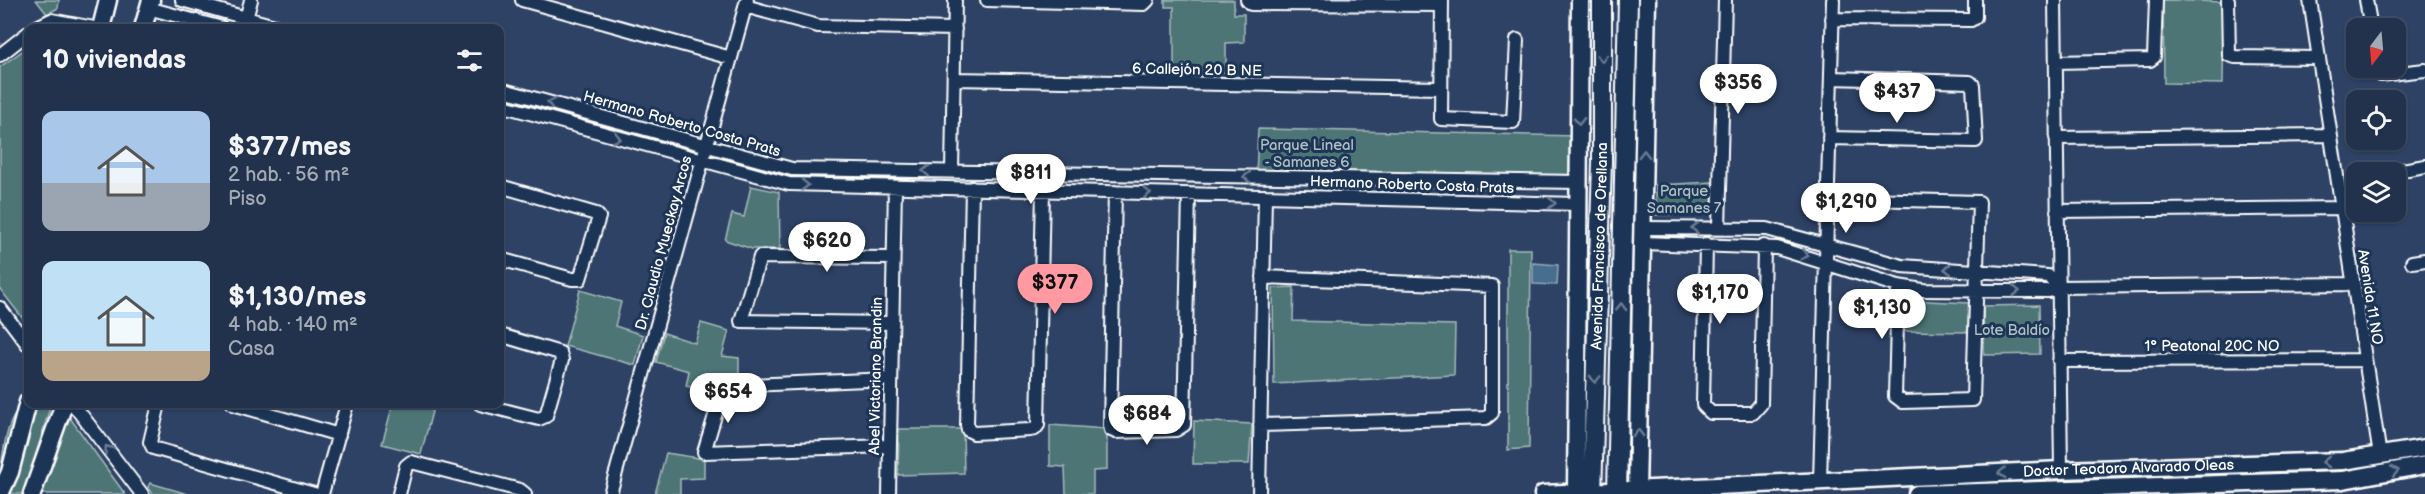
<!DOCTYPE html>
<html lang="es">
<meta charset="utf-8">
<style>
:root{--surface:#22324c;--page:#2a3a53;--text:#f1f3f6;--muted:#a2aab5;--line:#3f4d64;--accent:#ff9aa2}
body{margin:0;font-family:"Balsamiq Sans",sans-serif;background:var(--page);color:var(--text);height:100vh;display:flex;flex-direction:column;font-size:22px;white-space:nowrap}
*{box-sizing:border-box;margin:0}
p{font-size:20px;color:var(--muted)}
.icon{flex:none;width:33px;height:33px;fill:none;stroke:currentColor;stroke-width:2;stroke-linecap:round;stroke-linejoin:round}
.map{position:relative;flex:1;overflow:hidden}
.drawer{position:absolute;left:24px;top:24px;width:480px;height:384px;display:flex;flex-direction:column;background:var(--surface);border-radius:12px;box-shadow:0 2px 4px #0004,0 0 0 2px var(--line)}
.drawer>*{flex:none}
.needle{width:39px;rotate:196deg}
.controls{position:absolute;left:2346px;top:18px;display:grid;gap:12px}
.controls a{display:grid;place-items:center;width:60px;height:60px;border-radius:12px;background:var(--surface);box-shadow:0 2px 4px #0004,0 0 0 2px var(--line);font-size:30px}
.price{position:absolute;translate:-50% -51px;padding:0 14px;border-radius:21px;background:#fff;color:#222;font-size:20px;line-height:39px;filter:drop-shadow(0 2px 3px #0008)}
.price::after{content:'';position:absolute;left:50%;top:36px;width:18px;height:14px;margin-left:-9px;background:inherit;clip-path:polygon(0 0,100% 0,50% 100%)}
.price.active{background:var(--accent);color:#111}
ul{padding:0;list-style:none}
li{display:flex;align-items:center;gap:18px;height:150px;padding:0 18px}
li span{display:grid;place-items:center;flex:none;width:168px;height:120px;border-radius:12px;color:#555}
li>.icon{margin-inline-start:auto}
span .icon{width:72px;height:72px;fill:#fffc;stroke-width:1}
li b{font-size:26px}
h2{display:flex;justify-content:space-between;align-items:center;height:72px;padding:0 18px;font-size:26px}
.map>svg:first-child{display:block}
</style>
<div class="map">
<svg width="2425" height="494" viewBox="0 0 2425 494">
<rect width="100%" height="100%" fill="#2e4265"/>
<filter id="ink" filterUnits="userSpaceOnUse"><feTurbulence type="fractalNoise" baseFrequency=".0167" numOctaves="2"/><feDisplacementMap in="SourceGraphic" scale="12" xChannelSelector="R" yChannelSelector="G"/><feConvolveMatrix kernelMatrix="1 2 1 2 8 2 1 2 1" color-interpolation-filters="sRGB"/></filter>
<g filter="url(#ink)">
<!-- green -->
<path fill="#4e7476" stroke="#a6baba" stroke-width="1.5" d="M36,0H59L58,8L47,14Z
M1165,0H1234V14H1244V42L1226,43V72L1174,75V7H1165Z
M2163,0L2224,2L2223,84L2164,83Z
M28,47V321L24,320L0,289V67Z
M1258,129L1579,136L1578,182L1256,177Z
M1713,182V214L1656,215V185Z
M751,186L779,192L780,249H752L725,240L732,214L744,217Z
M1508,249H1531L1529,448L1508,450Z
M1294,287L1293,321L1455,325L1454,375L1274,384L1273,288Z
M580,290L621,302L615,326L643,335L635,365L565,346Z
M1906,300L1969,303L1968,332L1904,331Z
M2039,305L2040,354L1984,355L1983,306Z
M701,323L729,331L722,356L739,358V380H718L715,393L686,386L689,371L656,362L664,333L695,343Z
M31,404H51L24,494H10Z
M393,404H434L421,454L382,444Z
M19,411L0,487C0,470 5,420 19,411Z
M66,417L70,418L125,494H42Z
M1194,421L1252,424L1249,464H1193Z
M1050,425L1107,429V470L1093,471V494H1066L1065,467L1050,466Z
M899,429H963L964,473L898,475Z
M666,453L704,459V478L680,479V494H655Z
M150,483L188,494H153L148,487Z"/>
<!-- water -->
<path fill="#466e8e" stroke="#90a8bb" stroke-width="1.5" d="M1533,263L1558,265L1557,285L1533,284Z"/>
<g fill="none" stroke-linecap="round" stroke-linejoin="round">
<defs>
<path id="minor" d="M182,0L282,28
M522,0L731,58
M987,0L1144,4L1148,0
M1247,0L1251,4L1442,5
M1442,0L1441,119L1513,122L1517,40
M2055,0L2061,470
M2228,0L2229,55L2235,57L2318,58
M2310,0L2380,456
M2366,0L2371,28
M745,6L818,26L955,29
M148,8L222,28
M246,19L251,0
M1832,19L1971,20L1975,17V0
M35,28L51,20L94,28
M0,55L28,33
M2056,62L2150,60L2154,57L2156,0
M2377,68L2381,75L2425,70
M954,79L1440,88
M500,89L792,169L1578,182
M500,105L789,184L1578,204
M1829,138L1976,141L1973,85L1970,82L1832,78
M2056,138L2330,135
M952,171L955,0
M2397,171L2425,166
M500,186L596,214L599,217L580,279H572L500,259
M972,188L967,425L968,430L974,433L1030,430L1035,429L1038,425L1043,190
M1115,192L1110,425L1111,430L1116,432L1176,430L1184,425L1189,194
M1828,198L1979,202L1973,400L1903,402L1895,396L1898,286
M2057,211L2341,208
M1719,228L1725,0
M1643,243L1777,248L1898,286L1923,290L2048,291L2058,287L2048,276L1902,266L1767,229L1643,228
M1706,244L1703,405L1711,413H1753L1761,404L1764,246
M2412,262L2425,260
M2058,287L2353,284
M0,308L28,345
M892,323L741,321L760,257L893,258
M2059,361L2365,360
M73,404L142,494
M159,404L150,442L153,448L314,494
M233,404L339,435
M480,404L539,419L546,416L562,360L560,353L500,335
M1260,425L1486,418L1492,413V286L1263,277
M889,446L704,452L724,386L890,379
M1820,482L1833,0
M322,494L347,404
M399,494L406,466L411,462L520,490L525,494
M610,494L747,0
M889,494L895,187
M1259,494L1265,196"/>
<g id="major">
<path d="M101,28L108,0"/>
<path d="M143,28L151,0"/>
<path d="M0,494L10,472L28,402"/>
<path d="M32,494L64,404"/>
<path id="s1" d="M1543,494L2061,470L2343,461L2425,448"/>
<path d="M1576,494L1580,0"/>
<path d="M1637,494L1647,0"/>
<path d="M1917,494L2343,480L2425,465"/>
</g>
<g id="highway">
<path id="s2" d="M1592,494L1602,162V0"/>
<path d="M1617,494L1628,0"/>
</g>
</defs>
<!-- minor casing -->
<use href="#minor" stroke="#fff" stroke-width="16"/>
<!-- major casing -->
<use href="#major" stroke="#fff" stroke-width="21"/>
<!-- highway casing -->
<use href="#highway" stroke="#fff" stroke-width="22"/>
<!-- minor -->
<use href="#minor" stroke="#1d3557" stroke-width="12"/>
<!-- major -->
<use href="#major" stroke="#1d3557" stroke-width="16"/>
<!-- highway -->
<use href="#highway" stroke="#1d3557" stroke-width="18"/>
</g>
<!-- one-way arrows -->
<defs><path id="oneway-chevron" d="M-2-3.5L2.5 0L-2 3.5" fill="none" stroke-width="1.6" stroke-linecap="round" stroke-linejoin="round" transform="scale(1.5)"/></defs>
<g stroke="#6c7c92">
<use href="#oneway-chevron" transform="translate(1602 58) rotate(90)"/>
<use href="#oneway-chevron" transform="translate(551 103) rotate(-165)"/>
<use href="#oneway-chevron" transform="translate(1579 121) rotate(91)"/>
<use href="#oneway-chevron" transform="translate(617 138) rotate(15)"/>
<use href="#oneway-chevron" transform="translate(1644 154) rotate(-90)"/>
<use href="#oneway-chevron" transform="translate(926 171) rotate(-179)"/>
<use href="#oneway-chevron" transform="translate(1247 177) rotate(-179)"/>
<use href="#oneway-chevron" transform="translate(805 185) rotate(1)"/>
<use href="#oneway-chevron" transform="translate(1147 193) rotate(1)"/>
<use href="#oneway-chevron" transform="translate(1552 203) rotate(1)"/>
<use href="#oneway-chevron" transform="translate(1695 228) rotate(-179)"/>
<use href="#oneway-chevron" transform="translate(1805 255) rotate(15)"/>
<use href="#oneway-chevron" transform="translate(1948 269) rotate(-180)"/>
<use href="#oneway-chevron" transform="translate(2016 291) rotate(1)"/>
<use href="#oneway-chevron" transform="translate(1621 307) rotate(-89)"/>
<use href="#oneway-chevron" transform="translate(1595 379) rotate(92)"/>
<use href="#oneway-chevron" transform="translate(1638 433) rotate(-89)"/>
<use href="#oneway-chevron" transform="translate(108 449) rotate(-127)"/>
<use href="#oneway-chevron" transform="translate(2326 462) rotate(179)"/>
<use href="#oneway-chevron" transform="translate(2395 471) rotate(-11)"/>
<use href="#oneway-chevron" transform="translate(2002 473) rotate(177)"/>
</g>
</g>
<g text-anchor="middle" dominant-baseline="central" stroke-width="6" stroke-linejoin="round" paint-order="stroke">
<!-- street labels -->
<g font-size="15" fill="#fff" stroke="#1d3557">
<text transform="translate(1197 70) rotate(1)">6 Callejón 20 B NE</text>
<text transform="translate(682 124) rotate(16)">Hermano Roberto Costa Prats</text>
<text transform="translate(1412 185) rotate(2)">Hermano Roberto Costa Prats</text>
<text transform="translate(664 243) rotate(-75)">Dr. Claudio Mueckay Arcos</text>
<text stroke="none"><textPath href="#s2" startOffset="248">Avenida Francisco de Orellana</textPath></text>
<text transform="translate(2370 297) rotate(81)">Avenida 11 NO</text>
<text x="2212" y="346">1° Peatonal 20C NO</text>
<text transform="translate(876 376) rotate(-89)">Abel Victoriano Brandin</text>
<text stroke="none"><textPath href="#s1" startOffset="586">Doctor Teodoro Alvarado Oleas</textPath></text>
</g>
<!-- park labels -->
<g font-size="15" fill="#afc0c1" stroke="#1d3557">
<text x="1307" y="145">Parque Lineal<tspan x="1307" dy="17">- Samanes 6</tspan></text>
<text x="1684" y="191">Parque<tspan x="1684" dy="17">Samanes 7</tspan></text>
<text x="2012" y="330">Lote Baldío</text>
</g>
</g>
</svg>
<div class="controls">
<a><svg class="needle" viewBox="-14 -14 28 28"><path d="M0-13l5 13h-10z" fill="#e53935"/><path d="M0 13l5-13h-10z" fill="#a2aab5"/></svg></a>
<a><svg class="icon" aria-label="locate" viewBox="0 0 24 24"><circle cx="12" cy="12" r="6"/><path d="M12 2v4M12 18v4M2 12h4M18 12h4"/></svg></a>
<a><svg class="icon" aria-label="layers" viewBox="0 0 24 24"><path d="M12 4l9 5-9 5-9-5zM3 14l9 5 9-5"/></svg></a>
</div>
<b class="price" style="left:1738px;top:115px">$356</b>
<b class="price" style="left:1897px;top:124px">$437</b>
<b class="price" style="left:1031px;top:205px">$811</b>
<b class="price" style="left:1846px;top:234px">$1,290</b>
<b class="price" style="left:827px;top:273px">$620</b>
<b class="price active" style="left:1055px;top:315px">$377</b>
<b class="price" style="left:1720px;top:325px">$1,170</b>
<b class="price" style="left:1882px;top:340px">$1,130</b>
<b class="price" style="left:728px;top:424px">$654</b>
<b class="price" style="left:1147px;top:446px">$684</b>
<section class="drawer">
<h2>10 viviendas<svg class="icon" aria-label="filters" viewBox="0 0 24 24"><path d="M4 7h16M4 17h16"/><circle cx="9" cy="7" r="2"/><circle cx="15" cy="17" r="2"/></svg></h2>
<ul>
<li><span style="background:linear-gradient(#a9c7e8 60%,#9aa5b1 0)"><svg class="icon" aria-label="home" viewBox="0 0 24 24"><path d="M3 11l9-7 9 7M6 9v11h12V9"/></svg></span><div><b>$377/mes</b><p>2 hab. · 56 m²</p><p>Piso</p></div></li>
<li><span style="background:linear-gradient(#bfe0f5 75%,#b9a48a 0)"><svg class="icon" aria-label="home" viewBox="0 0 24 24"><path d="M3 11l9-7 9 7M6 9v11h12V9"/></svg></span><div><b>$1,130/mes</b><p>4 hab. · 140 m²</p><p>Casa</p></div></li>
</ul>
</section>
</div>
